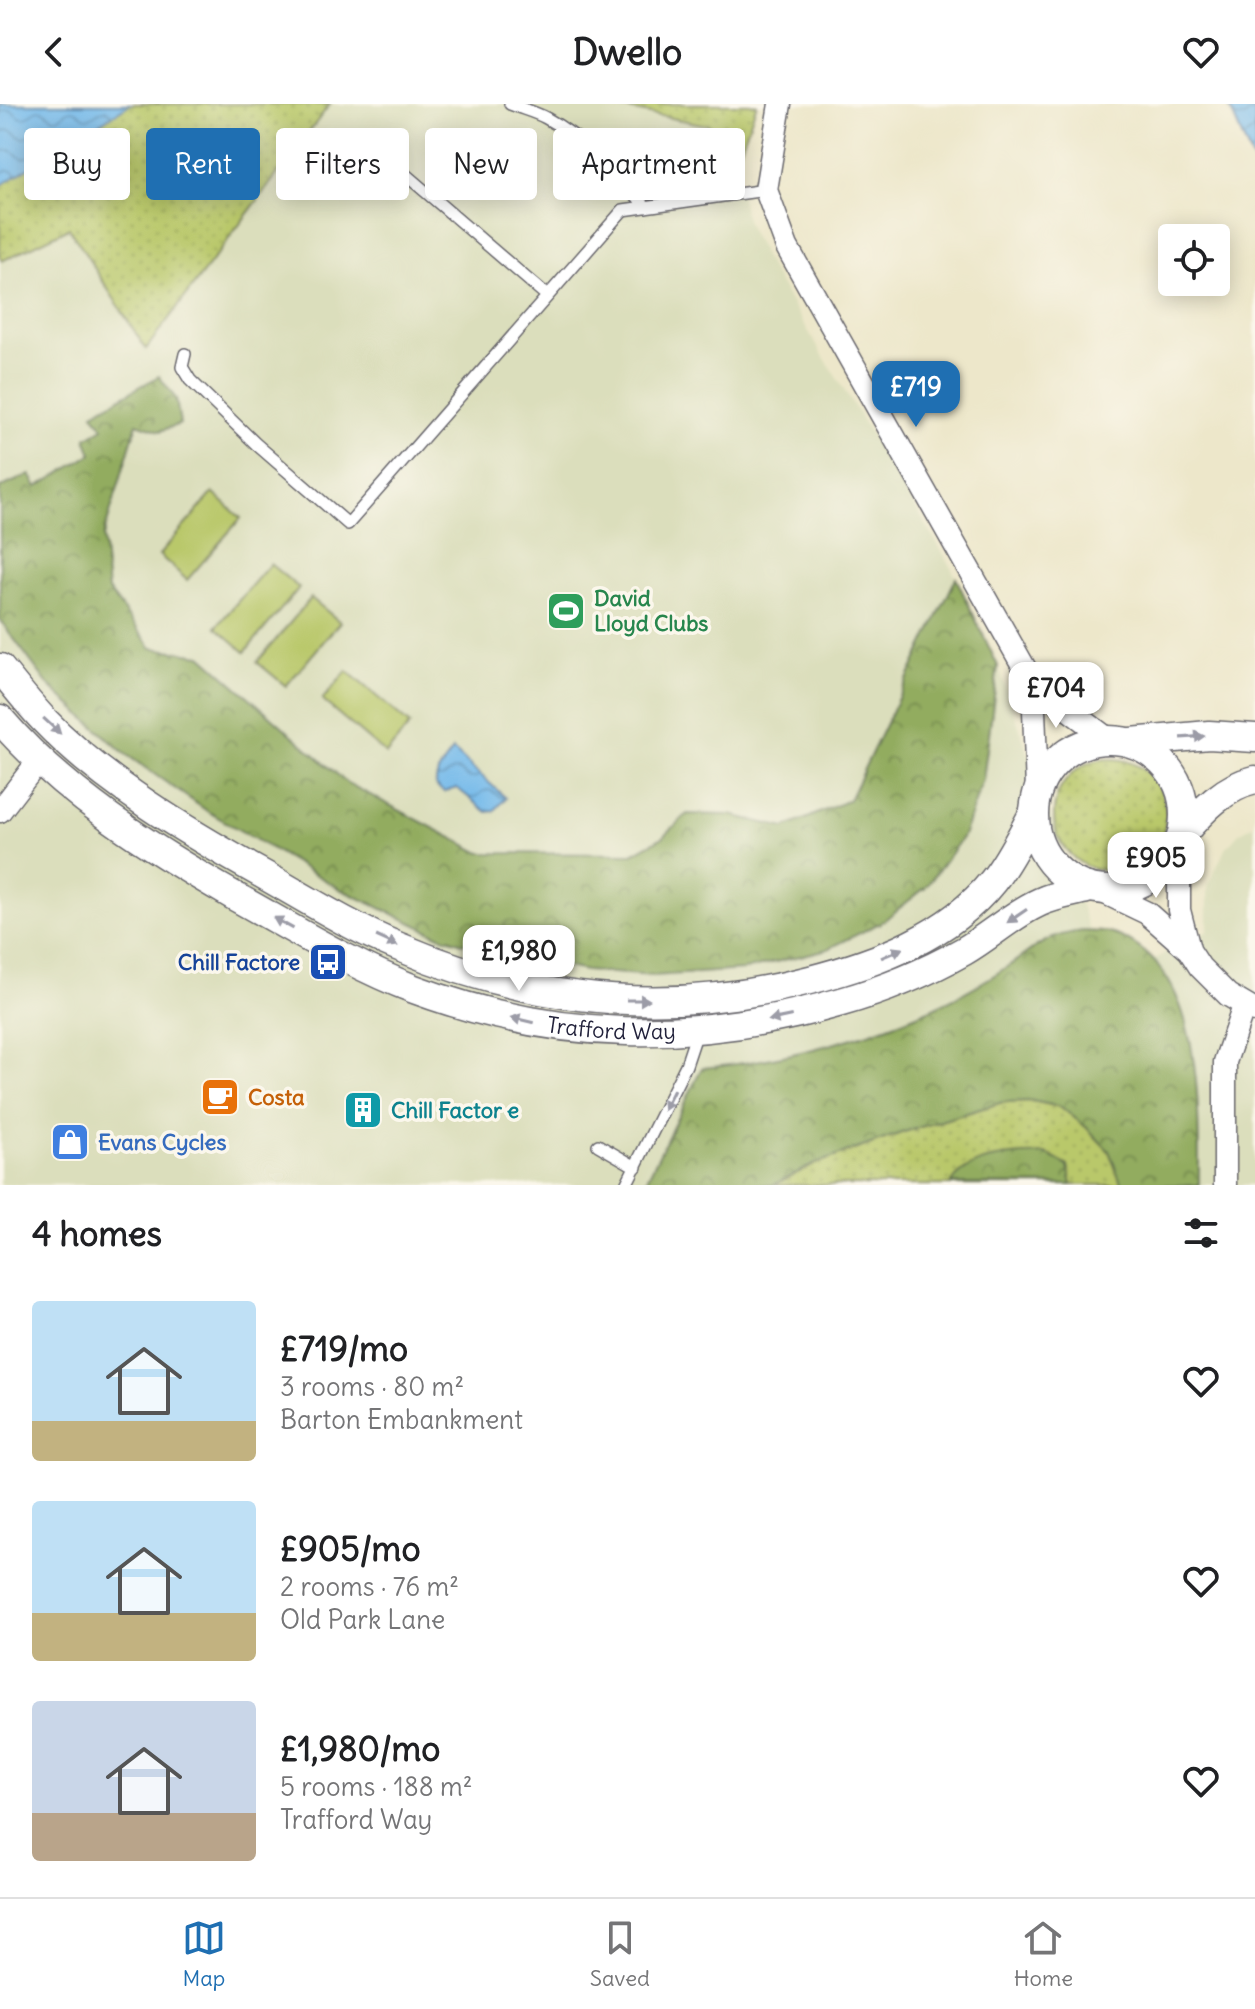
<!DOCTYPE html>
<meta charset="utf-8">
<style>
:root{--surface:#fff;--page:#f6f6f6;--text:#202124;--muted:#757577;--line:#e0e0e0;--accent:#1f6fb2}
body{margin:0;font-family:Delius,sans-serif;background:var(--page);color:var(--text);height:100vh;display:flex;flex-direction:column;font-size:30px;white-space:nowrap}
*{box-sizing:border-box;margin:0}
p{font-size:26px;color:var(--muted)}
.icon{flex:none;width:44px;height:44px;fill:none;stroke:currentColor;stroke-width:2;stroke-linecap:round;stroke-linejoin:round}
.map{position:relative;height:1081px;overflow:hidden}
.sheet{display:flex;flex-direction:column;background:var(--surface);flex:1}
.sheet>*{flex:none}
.guide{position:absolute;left:24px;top:24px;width:800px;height:72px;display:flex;gap:16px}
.tools{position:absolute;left:1158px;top:120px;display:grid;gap:16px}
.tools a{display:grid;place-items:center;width:72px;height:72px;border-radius:8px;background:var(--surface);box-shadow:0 4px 20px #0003;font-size:40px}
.price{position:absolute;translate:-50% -68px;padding:0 18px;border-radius:16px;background:#fff;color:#222;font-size:26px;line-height:52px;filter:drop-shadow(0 2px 4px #0008)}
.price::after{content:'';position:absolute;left:50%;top:48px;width:24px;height:18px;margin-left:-12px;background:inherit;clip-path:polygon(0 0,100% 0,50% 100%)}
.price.active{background:var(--accent);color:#fff}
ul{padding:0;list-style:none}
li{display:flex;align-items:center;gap:24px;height:200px;padding:0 32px}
li span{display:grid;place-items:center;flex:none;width:224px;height:160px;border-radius:8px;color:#555}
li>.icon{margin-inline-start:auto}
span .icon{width:96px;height:96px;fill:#fffc;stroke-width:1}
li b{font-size:34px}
h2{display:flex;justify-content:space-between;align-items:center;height:96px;padding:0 32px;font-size:34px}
.tag{padding:0 28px;border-radius:8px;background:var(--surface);box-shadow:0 4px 20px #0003;font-size:28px;line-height:72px}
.tag.active{background:var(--accent);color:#fff}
header{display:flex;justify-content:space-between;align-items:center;height:104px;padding:0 32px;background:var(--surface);font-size:36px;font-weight:800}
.tabs{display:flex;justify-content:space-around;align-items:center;height:112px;border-top:2px solid var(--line);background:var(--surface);font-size:22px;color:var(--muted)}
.tabs a{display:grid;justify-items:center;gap:4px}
.tabs .active{color:var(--accent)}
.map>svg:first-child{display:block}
</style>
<header><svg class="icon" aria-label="back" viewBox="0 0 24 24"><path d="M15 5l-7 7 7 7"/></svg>Dwello<svg class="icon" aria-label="heart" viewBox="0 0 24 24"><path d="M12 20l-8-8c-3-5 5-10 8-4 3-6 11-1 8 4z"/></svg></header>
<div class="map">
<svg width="1255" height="1081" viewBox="0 0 1255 1081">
<defs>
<pattern id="grass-dots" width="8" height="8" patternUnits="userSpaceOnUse" patternTransform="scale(2)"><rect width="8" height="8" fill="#b9c86b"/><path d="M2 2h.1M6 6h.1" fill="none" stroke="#9fac5e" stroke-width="1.8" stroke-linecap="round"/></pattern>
<pattern id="forest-crowns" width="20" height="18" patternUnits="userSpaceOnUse" patternTransform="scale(2)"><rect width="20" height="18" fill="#92ac5f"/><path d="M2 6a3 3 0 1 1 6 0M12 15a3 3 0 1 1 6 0" fill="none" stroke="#778c50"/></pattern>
<pattern id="water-waves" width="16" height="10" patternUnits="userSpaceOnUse" patternTransform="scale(2)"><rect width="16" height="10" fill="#73b9ea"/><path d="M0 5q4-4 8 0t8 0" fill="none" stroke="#5e96bf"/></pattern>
</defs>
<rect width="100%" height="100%" fill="#fbf7ec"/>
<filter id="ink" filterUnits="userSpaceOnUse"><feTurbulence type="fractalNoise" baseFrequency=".0125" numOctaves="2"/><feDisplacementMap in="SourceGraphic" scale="16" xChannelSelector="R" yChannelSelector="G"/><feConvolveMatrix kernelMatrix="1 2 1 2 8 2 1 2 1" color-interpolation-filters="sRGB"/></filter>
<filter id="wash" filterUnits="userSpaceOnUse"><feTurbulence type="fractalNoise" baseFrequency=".006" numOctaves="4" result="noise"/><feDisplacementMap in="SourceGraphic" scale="32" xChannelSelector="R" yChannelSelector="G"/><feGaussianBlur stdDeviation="1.8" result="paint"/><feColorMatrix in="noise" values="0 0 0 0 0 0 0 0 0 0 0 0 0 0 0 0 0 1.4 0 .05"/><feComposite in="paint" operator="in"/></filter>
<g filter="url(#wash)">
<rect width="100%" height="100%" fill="#ede7ca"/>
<!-- built -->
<path fill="#dbdebc" d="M130,0H698L734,62L747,120L770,164L949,459L998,562L1090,827L1109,831L1151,857L1208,827V781L1226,744L1239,729L1255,720V1081H0V80Z"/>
<!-- grass -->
<path fill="url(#grass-dots)" stroke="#6e7553" stroke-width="2" d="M130,0H330L146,245L69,124L2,157L0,154V80Z
M600,0H757L734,62L711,22Z
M1054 711a56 56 0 1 1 112 0a56 56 0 1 1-112 0Z
M1032,997L1061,1003L1086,1023L1109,1047L1122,1081H773L815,1060L904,1028L1003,998Z"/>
<!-- forest -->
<path fill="url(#forest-crowns)" stroke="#5a674d" stroke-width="2" d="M159,272L176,295L180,320L160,327L137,319L103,433L108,486L152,544L201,551L347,679L481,749L632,750L663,733L687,710L731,711L785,724L849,696L956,474L998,562L983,676L963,732L926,783L882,818L828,845L744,866L653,872L586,867L489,847L440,832L342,786L207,707L124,649L50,583L0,516V384L30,370L37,383L92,350L86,334L103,324L93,309Z
M1083,827C1093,828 1104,827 1113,830C1206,862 1198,1003 1199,1081H1122L1109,1047L1086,1023L1061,1003L1032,997L1003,998L904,1028L815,1060L773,1081H644L702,964C785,957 885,930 960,891C974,883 989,875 1002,866C1035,846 1040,832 1083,827Z
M1046,1050L1068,1062L1072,1081L951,1080C969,1051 1015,1051 1046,1050Z"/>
<!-- pitch -->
<path fill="#b9c86b" stroke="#6e7553" stroke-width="2" d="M213,389L241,414L187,476L159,451Z
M270,460L299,484L245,548L216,523Z
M311,494L340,518L286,582L257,558Z
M347,567L410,621L386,650L322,596Z"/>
<!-- water -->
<path fill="url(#water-waves)" stroke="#4a6e92" stroke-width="2" d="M0,0H130L3,80H0Z
M1228,0H1255V62Z
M453,646L506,694L494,707L487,708L457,684L444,688L435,681L438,668Z"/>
</g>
<g filter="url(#ink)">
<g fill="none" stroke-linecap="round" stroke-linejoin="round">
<defs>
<path id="service" d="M510,0C522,5 535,8 546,14C584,35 619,70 646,103
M358,49L371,46L384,52L547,192
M185,250L182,263L190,276L256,340L348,420L623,106L766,86
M598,1041L636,1063
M626,1081L686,961L697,928"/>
<path id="minor" d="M780,0L766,86L787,143L1033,579L1108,635
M1033,579L1037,686
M0,707L40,655
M1179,740V806L1189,845
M1099,786L1147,809L1189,846L1200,863L1228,891L1255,907
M1225,1081V958L1244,902"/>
<g id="tertiary">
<path d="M0,564C14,581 28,599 43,615C103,678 189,729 264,771C308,796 351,823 397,842C531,899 669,913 810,876C877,859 949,832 993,777C1009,757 1021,732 1033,710"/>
<path id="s1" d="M0,615C63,689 152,745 236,793C294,825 351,861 414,885C556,938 695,940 841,898C884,886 925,869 964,847C990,832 1013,810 1040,798C1055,791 1071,789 1087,785V783"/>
<circle cx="1109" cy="711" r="75"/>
<path d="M1131,638L1209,631L1255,634"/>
<path d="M1183,729C1203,706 1224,683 1255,676"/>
</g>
</defs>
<!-- service casing -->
<use href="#service" stroke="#69676d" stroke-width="14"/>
<!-- minor casing -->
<use href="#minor" stroke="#69676d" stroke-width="25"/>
<!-- tertiary casing -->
<use href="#tertiary" stroke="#69676d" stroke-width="31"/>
<!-- service -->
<use href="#service" stroke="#fff" stroke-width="11"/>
<!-- minor -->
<use href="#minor" stroke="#fff" stroke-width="22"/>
<!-- tertiary -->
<use href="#tertiary" stroke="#fff" stroke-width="28"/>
</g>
<!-- one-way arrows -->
<defs><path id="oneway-solid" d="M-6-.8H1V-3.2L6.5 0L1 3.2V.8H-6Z" transform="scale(2)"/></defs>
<g fill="#9c9ca7">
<use href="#oneway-solid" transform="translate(52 622) rotate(43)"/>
<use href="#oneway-solid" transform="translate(1193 633) rotate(-4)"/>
<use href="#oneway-solid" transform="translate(1017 812) rotate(146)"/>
<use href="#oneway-solid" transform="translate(283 819) rotate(-151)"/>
<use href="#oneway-solid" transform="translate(387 837) rotate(25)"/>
<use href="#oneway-solid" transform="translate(892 849) rotate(-24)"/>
<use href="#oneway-solid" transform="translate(638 896)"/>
<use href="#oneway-solid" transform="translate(780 914) rotate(168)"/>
<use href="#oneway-solid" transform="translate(522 916) rotate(-167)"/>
<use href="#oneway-solid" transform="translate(669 996) rotate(116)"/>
</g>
</g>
<!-- icons -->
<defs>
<symbol id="stadium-square" viewBox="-11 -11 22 22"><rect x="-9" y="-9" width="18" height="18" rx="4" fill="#2e9e5b" stroke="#fbf7ec"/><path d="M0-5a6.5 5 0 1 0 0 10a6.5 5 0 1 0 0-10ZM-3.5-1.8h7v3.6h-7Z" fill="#fff"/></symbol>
<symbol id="bus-square" viewBox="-11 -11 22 22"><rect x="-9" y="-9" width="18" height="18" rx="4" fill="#1a4fb4" stroke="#fbf7ec"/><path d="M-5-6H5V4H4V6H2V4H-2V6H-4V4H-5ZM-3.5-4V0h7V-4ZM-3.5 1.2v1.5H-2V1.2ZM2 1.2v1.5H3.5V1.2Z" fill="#fff"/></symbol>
<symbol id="cafe-square" viewBox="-11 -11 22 22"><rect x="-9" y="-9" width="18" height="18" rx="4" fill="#e8710a" stroke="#fbf7ec"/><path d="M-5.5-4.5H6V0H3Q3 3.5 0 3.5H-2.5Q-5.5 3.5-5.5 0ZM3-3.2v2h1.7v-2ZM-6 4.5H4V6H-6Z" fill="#fff"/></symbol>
<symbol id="building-square" viewBox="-11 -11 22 22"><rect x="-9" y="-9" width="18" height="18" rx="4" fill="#0f9aa8" stroke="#fbf7ec"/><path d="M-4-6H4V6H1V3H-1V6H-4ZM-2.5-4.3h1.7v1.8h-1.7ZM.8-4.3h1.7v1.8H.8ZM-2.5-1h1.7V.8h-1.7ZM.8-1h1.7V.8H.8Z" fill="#fff"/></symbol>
<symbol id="shop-square" viewBox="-11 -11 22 22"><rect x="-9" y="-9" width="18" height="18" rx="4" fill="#3f7fe0" stroke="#fbf7ec"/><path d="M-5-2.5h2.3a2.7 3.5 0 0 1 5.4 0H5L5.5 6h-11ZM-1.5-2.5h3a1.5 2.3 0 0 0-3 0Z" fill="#fff"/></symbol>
</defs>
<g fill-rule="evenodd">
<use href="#stadium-square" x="544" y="485" width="44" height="44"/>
<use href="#bus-square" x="306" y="836" width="44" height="44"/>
<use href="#cafe-square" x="198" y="971" width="44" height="44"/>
<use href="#building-square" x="341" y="984" width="44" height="44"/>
<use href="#shop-square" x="48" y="1016" width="44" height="44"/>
</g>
<g text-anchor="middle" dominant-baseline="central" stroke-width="7" stroke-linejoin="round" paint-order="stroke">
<!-- leisure labels -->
<g font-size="22" font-weight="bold" fill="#27864d" stroke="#fbf7ec" text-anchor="start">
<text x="594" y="494">David<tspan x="594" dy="25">Lloyd Clubs</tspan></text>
</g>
<!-- transit labels -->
<g font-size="22" font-weight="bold" fill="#164399" stroke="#fbf7ec" text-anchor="end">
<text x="300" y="858">Chill Factore</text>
</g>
<!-- street labels -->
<g font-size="22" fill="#22223b" stroke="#fbf7ec">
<text stroke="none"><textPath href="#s1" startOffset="700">Trafford Way</textPath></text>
</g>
<!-- food labels -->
<g font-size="22" font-weight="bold" fill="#c56008" stroke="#fbf7ec" text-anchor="start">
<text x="248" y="993">Costa</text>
</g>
<!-- culture labels -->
<g font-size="22" font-weight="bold" fill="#0d838f" stroke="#fbf7ec" text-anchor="start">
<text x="391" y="1006">Chill Factor e</text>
</g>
<!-- shop labels -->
<g font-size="22" font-weight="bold" fill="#366cbe" stroke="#fbf7ec" text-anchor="start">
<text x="98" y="1038">Evans Cycles</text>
</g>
</g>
</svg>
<div class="tools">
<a><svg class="icon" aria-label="locate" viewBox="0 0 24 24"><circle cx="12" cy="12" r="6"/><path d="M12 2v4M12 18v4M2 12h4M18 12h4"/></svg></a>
</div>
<b class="price active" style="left:916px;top:325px">£719</b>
<b class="price" style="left:1056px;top:626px">£704</b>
<b class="price" style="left:1156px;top:796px">£905</b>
<b class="price" style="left:519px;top:889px">£1,980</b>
<div class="guide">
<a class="tag">Buy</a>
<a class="tag active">Rent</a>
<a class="tag">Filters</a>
<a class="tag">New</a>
<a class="tag">Apartment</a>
</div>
</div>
<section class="sheet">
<h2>4 homes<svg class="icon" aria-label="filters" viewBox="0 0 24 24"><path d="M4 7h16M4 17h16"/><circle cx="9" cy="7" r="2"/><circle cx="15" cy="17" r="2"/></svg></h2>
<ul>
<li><span style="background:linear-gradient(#bfe0f5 75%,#c2b280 0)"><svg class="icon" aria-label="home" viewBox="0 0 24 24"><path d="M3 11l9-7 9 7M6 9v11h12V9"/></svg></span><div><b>£719/mo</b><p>3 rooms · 80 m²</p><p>Barton Embankment</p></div><svg class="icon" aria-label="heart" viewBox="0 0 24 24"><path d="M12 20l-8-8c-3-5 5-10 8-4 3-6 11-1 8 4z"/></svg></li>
<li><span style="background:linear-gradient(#bfe0f5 70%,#c2b280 0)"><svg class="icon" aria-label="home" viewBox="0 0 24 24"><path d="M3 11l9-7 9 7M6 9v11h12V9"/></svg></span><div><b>£905/mo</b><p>2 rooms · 76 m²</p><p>Old Park Lane</p></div><svg class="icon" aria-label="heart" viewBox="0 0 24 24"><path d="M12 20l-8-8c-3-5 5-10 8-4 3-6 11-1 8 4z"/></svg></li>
<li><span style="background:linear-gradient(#c9d6e8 70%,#b9a48a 0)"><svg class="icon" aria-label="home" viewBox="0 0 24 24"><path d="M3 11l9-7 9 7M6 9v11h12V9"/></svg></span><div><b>£1,980/mo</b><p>5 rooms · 188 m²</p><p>Trafford Way</p></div><svg class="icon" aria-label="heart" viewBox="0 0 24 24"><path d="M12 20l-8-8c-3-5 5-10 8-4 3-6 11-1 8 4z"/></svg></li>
</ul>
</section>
<nav class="tabs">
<a class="active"><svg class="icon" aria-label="map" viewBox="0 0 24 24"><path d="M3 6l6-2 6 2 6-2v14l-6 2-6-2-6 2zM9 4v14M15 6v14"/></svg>Map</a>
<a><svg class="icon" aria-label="saved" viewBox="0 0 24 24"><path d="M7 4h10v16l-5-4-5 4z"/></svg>Saved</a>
<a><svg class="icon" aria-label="home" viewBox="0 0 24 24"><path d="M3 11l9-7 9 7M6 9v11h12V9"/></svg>Home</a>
</nav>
